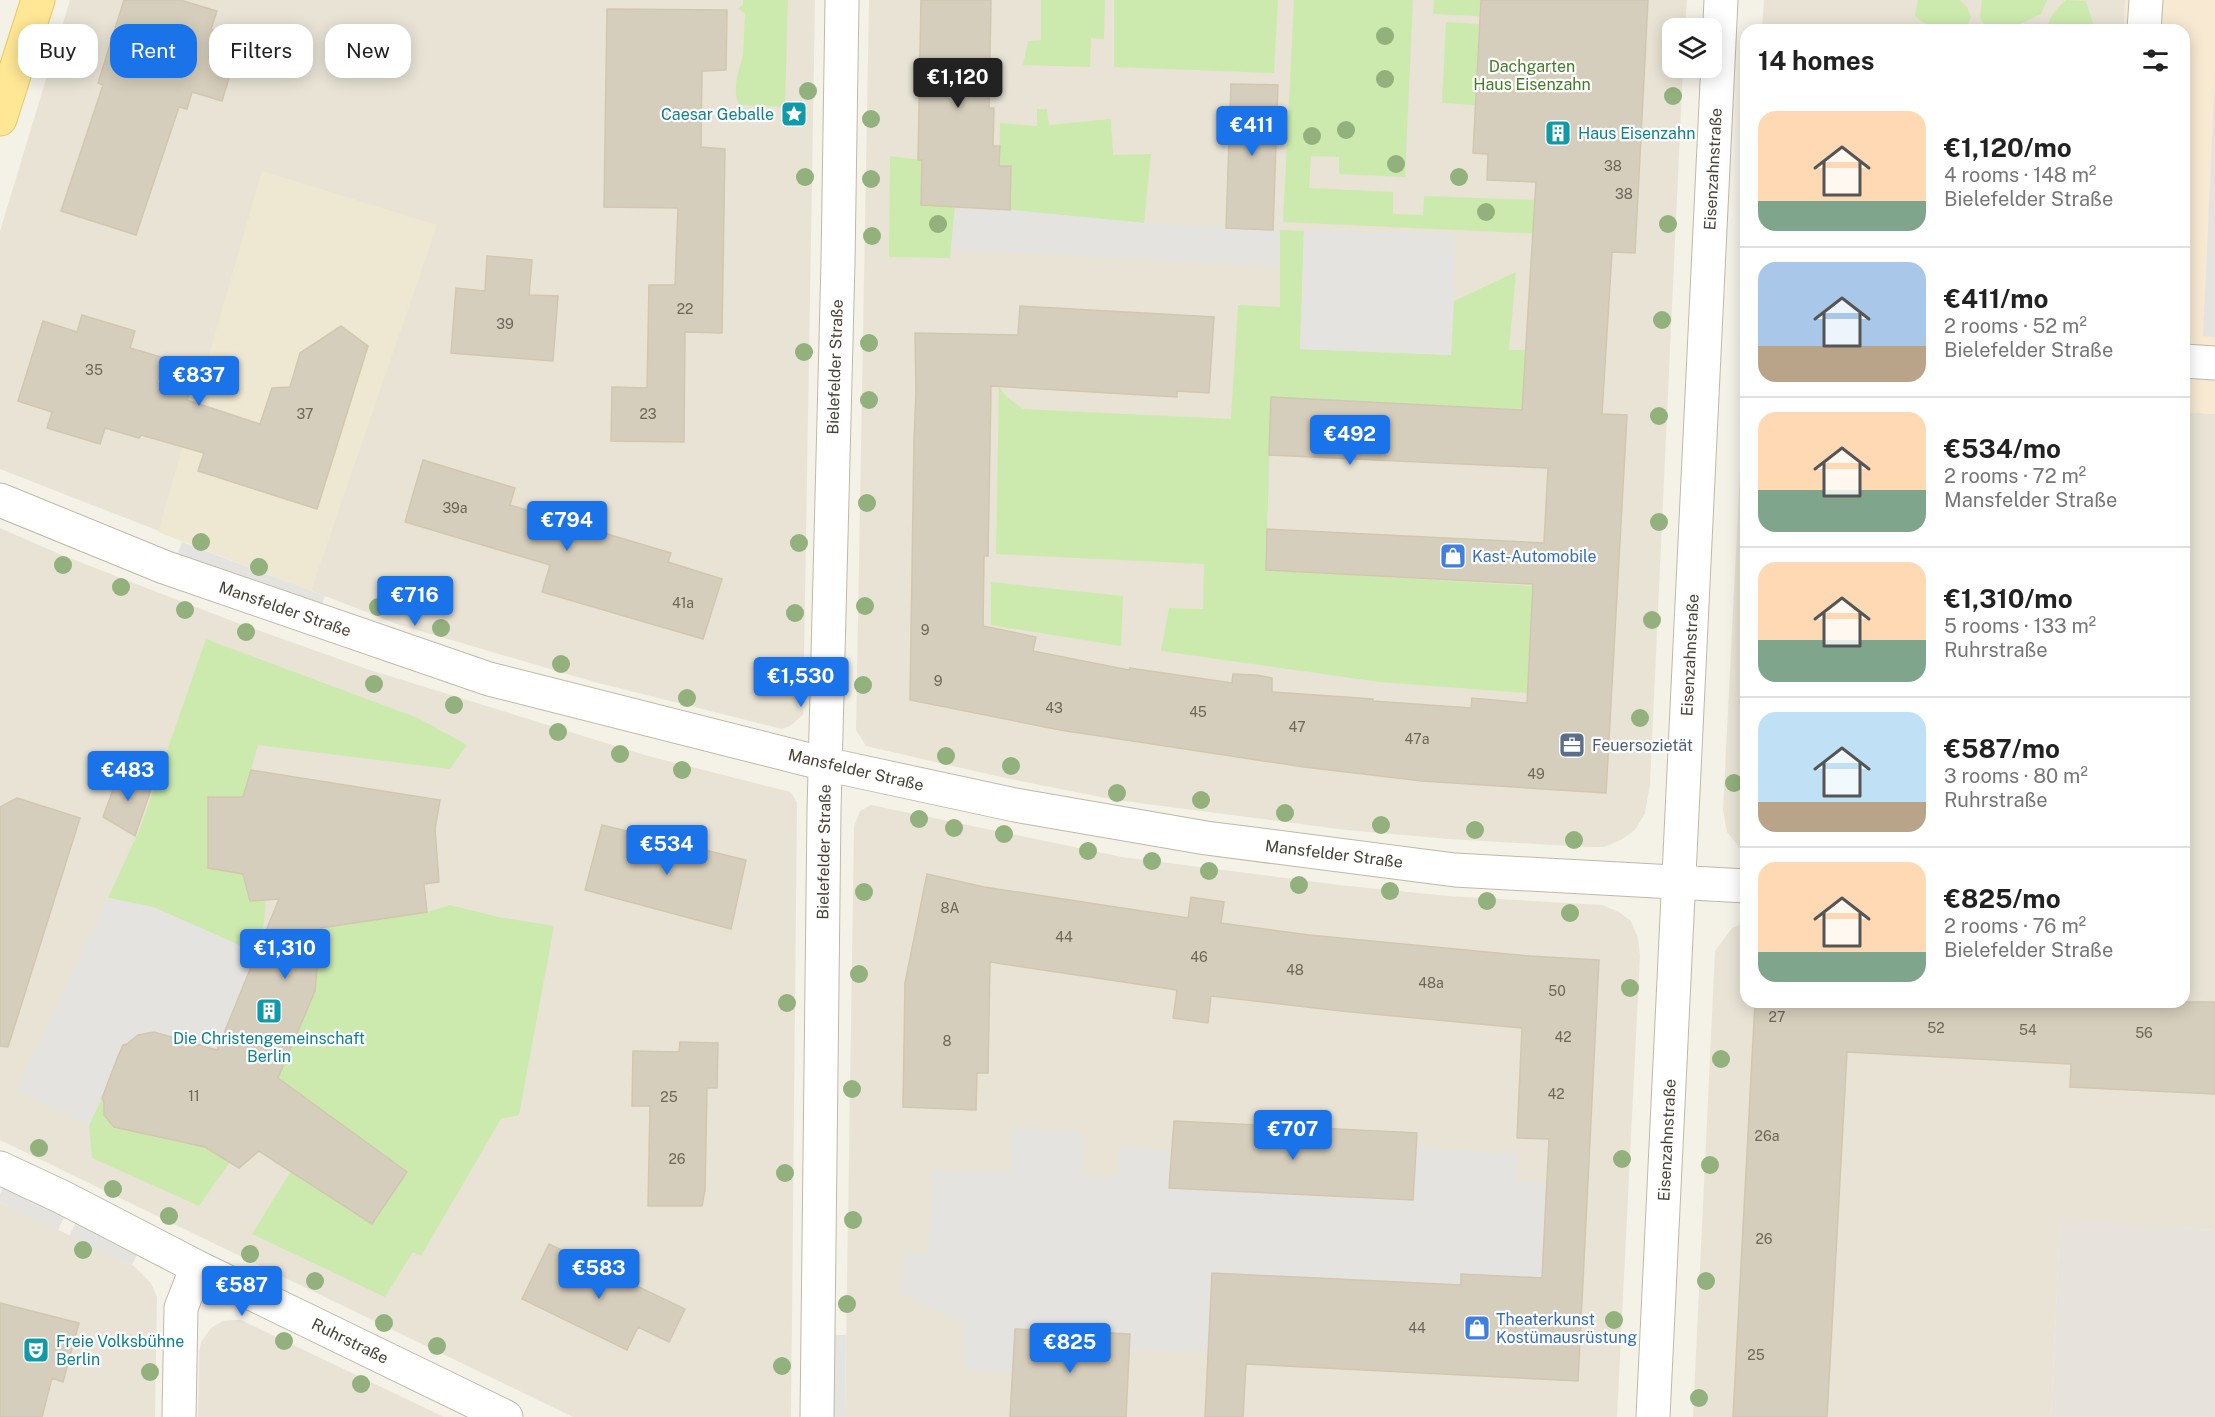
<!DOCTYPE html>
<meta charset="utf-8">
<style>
:root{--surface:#fff;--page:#f2f2f2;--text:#222;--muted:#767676;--line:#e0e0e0;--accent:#1a73e8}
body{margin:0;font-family:"Public Sans",sans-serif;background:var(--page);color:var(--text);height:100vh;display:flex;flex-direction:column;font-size:22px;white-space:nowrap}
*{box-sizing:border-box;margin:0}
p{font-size:20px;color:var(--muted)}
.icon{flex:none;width:33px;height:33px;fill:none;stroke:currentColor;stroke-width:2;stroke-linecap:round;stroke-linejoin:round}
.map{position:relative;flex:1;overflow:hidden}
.drawer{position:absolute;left:1740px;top:24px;width:450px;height:984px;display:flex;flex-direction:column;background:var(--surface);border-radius:18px;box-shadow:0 3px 15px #0003}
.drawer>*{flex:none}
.top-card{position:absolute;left:18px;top:24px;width:570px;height:54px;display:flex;gap:12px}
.fabs{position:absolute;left:1662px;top:18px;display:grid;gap:12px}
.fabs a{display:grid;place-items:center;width:60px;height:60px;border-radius:12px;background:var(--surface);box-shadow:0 3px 15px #0003;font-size:30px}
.price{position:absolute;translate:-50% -51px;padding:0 14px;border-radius:6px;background:var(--accent);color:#fff;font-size:20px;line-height:39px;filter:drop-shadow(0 2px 3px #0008)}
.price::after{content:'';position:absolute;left:50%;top:36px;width:18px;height:14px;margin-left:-9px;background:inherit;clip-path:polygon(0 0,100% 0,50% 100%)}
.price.selected{background:#222;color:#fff}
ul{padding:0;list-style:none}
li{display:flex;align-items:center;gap:18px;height:150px;padding:0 18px}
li+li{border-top:2px solid var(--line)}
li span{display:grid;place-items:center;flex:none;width:168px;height:120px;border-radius:18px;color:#555}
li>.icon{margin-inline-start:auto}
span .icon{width:72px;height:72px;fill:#fffc;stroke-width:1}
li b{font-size:26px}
h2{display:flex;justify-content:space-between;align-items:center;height:72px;padding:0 18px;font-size:26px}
.tag{padding:0 21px;border-radius:18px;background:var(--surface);box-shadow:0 3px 15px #0003;font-size:21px;line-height:54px}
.tag.selected{background:var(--accent);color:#fff}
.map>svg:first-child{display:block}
</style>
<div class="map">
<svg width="2215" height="1417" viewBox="0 0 2215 1417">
<rect width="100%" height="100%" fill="#f4f1e7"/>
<!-- residential -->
<path fill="#e8e3d5" d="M70,0H815L803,715L790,726L782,729L591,681L397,624L0,469V231Z
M869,0H1687L1685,28H1672V68H1683L1650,784L1645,813L1635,830L1621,840L1604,847H1587L1449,839L1346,830L1116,800L1005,778L866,746L856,730Z
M1764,0H2125L2124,30H1762Z
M1746,352V852L1739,847L1727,832L1723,810Z
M2184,412L2215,414V1230L2060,1221L2051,1417H1693L1715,951L1732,928L1746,922V1002H2184Z
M0,528L64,556L232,621L367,669L648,756L791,792L797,803L791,1417H573L0,1140Z
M871,805L1122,857L1339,885L1448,896L1602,905L1619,912L1631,921L1638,938L1640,956L1617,1417H845L854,827L860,811Z
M0,1202L134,1266L151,1283L157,1297L155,1417H0Z
M235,1320H241L444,1417H198L199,1353L201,1342L211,1328L223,1321Z"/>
<!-- commercial -->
<path fill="#f7e9d2" d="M2125,0H2215V414L2184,412V30H2124Z"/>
<!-- industrial -->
<path fill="#e7e2dc" d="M2060,1220L2215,1230V1417H2051Z"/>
<!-- education -->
<path fill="#eee7d1" d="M262,171L437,225L311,591L158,532Z"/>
<!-- green -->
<path fill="#cceaae" d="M743,0H788L785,107L739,105C731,85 740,72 743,53C744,40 744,27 745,14L738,8L743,5Z
M1041,0H1105L1104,39L1091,38L1090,67L1023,65L1028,41L1041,40Z
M1114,0H1278L1274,73L1114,67Z
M1294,0H1413L1405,177L1339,174V157L1311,156L1309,188L1393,192V214L1423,215L1424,196L1535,200L1534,212L1545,213V234L1283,222Z
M1434,0H1545L1554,20L1433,14Z
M1918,0H1960L1967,7L1971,17L1967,26C1948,34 1930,30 1915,16Z
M1982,0H2047L2041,14C2021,24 2010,30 1987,30L1980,17Z
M2066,0L2086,1L2095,30H2048C2047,18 2058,8 2066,0Z
M1446,22L1479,24L1475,105L1442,103Z
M1037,109H1047L1049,125L1111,119L1113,155L1151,154L1144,223L1010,210L1011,166H999L1000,123L1037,126Z
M890,156L922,160L921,205L955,207L950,258L889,257Z
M1280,230L1304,231L1300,349L1451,355L1454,301L1516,272L1509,350H1525L1522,409L1271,398L1266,570L1533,586L1527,693L1380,682L1161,651L1169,608L1203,609L1204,564L996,554L999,387L1008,398L1023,409L1231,419L1238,305L1280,307Z
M991,582L1123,596L1121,646L991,625Z
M206,639L418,718L467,745L450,769L258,745L243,797H221L208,801V867L243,874L250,901L266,900L261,952L257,953L153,907L108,898L141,826Z
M450,905L498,917L554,926L519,1115L501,1119L421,1256L413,1252L385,1297L252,1234L291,1171L372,1224L407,1172L278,1078L315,991L321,929L427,912Z
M102,1098L104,1102V1115L114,1127L205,1147L230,1162L199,1206L92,1158L89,1125Z"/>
<!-- parking -->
<path fill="#e5e3df" d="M2215,76V337L2203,336Z
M955,207L1010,210L1144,223L1280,230V267L951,249Z
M1304,231L1456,233L1451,355L1300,349Z
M182,542L325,596L320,609L177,556Z
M108,898L153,907L257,953L218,1047L214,1049L154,1032L138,1035L127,1044L123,1045L89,1125L17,1090Z
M1012,1128L1084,1133L1082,1175L1118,1177L1119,1147L1172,1150L1169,1188L1413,1200L1416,1147L1517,1154L1515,1181L1547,1183L1545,1222L1586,1224L1583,1281L1461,1275V1285L1213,1273L1208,1352L1129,1350L1130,1334L1015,1329L1012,1372L965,1369L963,1322L902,1294L905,1253L928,1254L933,1171L1010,1173Z
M3,1188L64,1217L58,1230L0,1202V1194Z
M76,1223L138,1253L132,1265L69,1236Z
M832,1335H846L845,1417H831Z"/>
<!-- building -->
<path fill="#d6cebc" stroke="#d2c6af" stroke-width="1.5" d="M124,0H180L217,11L211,29L241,38L222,101L192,92L187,109L179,107L136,235L61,211L103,85L98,83Z
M921,0H991L989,108H994L993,146H1000L999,166H1011L1010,210L921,205L922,160H918Z
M1481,0H1648L1635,253L1612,252L1602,414L1627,415L1606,793L1422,781L1304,767L1060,730L910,700L914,440L916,393L915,333L1018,335L1020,306L1214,317L1209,393L1177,391V397L991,386L988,556H984L983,626L1036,637L1033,651L1129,670L1130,668L1232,683L1233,674L1256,675L1272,678V692L1373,699V701L1471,708L1472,698L1527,703L1533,584L1266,570L1267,529L1544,543L1548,468L1269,455L1271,397L1522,410L1536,182L1487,180L1488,154L1473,153Z
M607,9L727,10L726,70L702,71L701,147L725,149L722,333L685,332L684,442L611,441L612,387L647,388L649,285H675L678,208L604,207Z
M1231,84L1278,85L1273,230L1226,228Z
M487,256L532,260L529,295L558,296L553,361L451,353L456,288L485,291Z
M82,315L135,331L130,348L164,358L157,383L189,393L187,400L260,424L272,388L290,387L300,353L341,326L368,346L317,509L198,471L204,453L141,435L139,438L105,428L100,444L47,428L52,412L18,401L43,321L77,332Z
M423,460L515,488L510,505L671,553L668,562L722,579L703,639L542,592L550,565L405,522Z
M251,770L440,800L435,829L439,882L424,884L427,912L321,928L315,991L278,1078L407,1172L372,1224L259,1151L239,1168L205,1147L114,1127L104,1115V1102L102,1098L117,1059L123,1045L127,1044L138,1035L154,1032L217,1050L279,899L250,901L243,874L208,868V797H243Z
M120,771L153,784L135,836L103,817Z
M17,798L80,818L8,1047L0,1046V807Z
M602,825L746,860L731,929L585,890Z
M927,874L984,887L1188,918L1191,897L1224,902L1221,923L1309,935L1529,956L1599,960L1578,1381L1246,1364L1243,1417H1205L1212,1273L1461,1285V1274L1542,1278L1549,1139L1517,1138L1522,1028L1341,1011L1211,996L1208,1023L1173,1018L1177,990L990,962L988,1073H977L976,1110L903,1107L905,983Z
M1755,1002H2215V1094L2070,1087L2071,1064L1847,1052L1827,1417H1733Z
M680,1042L718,1043L717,1088H707L705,1190L702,1206H648L650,1106H632L633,1051L679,1052Z
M1174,1121L1417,1133L1413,1200L1169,1188Z
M549,1244L685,1309L669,1342L638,1327L627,1350L522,1299Z
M0,1303L79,1323L63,1382L52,1378L42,1417H0Z
M1015,1329L1130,1334L1126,1417H1010Z"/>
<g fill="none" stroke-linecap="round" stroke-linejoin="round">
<defs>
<path id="minor" d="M2144,30L2146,0
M2184,361L2215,363
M0,500L164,567L489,679L825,764L1015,805L1206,838L1455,870L1746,886
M0,1168L62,1197L197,1267L506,1417
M179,1417L181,1308L197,1267
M817,1417L824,811L838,262L842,0
M1653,1417L1721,0"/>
<path id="major" d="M0,119L38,0"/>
</defs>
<!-- minor casing -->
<use href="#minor" stroke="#c0b9a9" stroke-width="35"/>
<!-- major casing -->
<use href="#major" stroke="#e9c761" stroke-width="35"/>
<!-- minor -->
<use href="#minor" stroke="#fff" stroke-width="33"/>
<!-- major -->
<use href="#major" stroke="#ffe796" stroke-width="33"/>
</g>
<!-- trees -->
<g fill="#92b17d">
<circle cx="1385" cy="36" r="9"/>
<circle cx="54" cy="51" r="9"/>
<circle cx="1385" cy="79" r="9"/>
<circle cx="808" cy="91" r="9"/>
<circle cx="1673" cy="96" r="9"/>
<circle cx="871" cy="119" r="9"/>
<circle cx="1346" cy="130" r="9"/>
<circle cx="1312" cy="136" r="9"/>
<circle cx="1396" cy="164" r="9"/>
<circle cx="805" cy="177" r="9"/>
<circle cx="1459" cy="177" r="9"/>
<circle cx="871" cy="179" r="9"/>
<circle cx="1486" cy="212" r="9"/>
<circle cx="938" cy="224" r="9"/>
<circle cx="1668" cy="224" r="9"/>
<circle cx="872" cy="236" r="9"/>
<circle cx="1662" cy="320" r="9"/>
<circle cx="869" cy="343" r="9"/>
<circle cx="804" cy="352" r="9"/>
<circle cx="869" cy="400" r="9"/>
<circle cx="1659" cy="416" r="9"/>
<circle cx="867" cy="503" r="9"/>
<circle cx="1659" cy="522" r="9"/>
<circle cx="201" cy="542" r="9"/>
<circle cx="799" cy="543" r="9"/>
<circle cx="63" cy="565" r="9"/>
<circle cx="259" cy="567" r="9"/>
<circle cx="121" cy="587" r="9"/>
<circle cx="865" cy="606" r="9"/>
<circle cx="378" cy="607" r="9"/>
<circle cx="185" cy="610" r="9"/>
<circle cx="795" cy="613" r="9"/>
<circle cx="1652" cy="620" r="9"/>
<circle cx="441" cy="628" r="9"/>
<circle cx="246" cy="632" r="9"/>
<circle cx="561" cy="664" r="9"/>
<circle cx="793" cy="679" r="9"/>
<circle cx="374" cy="684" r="9"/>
<circle cx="863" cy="685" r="9"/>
<circle cx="687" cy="698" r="9"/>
<circle cx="454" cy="705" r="9"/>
<circle cx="1640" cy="718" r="9"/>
<circle cx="558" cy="732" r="9"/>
<circle cx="620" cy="754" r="9"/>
<circle cx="946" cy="756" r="9"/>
<circle cx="1011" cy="766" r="9"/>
<circle cx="682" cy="770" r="9"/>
<circle cx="1734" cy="783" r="9"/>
<circle cx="1117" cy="793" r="9"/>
<circle cx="1201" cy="800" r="9"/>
<circle cx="1285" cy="813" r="9"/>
<circle cx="919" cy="819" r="9"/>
<circle cx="1381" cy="825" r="9"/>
<circle cx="954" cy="828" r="9"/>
<circle cx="1475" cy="830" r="9"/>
<circle cx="1004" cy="834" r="9"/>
<circle cx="1574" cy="840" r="9"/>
<circle cx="1088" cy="851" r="9"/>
<circle cx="1152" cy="861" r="9"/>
<circle cx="1209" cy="871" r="9"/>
<circle cx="1299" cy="885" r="9"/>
<circle cx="1390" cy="891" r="9"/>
<circle cx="864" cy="892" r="9"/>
<circle cx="1487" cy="901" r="9"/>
<circle cx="1570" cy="913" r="9"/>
<circle cx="859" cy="974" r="9"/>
<circle cx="1630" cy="988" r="9"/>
<circle cx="787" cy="1003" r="9"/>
<circle cx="1721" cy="1059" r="9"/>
<circle cx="852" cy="1089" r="9"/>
<circle cx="39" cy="1148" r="9"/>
<circle cx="1622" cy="1159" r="9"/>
<circle cx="1710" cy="1165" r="9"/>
<circle cx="785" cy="1173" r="9"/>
<circle cx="113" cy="1189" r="9"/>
<circle cx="169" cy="1216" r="9"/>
<circle cx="853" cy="1220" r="9"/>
<circle cx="83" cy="1250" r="9"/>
<circle cx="250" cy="1254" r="9"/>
<circle cx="315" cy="1281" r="9"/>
<circle cx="1706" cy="1281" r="9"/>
<circle cx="847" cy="1304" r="9"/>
<circle cx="1614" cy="1320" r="9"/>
<circle cx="384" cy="1323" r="9"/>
<circle cx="284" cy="1341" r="9"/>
<circle cx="437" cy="1346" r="9"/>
<circle cx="782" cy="1366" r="9"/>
<circle cx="150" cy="1372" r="9"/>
<circle cx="361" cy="1384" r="9"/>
<circle cx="1699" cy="1398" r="9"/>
</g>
<!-- icons -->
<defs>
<symbol id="sight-square" viewBox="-11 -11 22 22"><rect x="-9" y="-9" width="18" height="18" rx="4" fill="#0f9aa8" stroke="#fff"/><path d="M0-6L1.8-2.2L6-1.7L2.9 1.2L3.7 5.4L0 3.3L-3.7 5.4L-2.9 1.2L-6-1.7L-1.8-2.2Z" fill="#fff"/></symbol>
<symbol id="building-square" viewBox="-11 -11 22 22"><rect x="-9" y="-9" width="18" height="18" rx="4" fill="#0f9aa8" stroke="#fff"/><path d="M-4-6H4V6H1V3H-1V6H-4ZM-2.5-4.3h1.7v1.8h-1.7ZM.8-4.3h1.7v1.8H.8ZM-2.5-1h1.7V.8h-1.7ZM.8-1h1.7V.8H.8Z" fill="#fff"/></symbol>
<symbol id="shop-square" viewBox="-11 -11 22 22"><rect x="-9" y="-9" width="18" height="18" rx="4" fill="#3f7fe0" stroke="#fff"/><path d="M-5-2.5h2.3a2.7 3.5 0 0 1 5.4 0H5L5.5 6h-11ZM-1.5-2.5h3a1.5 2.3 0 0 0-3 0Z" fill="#fff"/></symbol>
<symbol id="office-square" viewBox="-11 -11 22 22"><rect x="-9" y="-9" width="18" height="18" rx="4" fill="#5c6f8a" stroke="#fff"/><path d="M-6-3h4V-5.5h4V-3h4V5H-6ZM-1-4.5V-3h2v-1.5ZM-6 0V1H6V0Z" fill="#fff"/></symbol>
<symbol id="theatre-square" viewBox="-11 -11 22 22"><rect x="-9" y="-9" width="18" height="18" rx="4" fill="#0f9aa8" stroke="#fff"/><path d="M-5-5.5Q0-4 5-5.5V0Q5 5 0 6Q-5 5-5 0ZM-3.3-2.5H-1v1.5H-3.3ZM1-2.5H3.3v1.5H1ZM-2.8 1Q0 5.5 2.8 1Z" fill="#fff"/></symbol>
</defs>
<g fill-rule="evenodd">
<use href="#sight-square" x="779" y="99" width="30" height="30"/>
<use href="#building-square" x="1543" y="118" width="30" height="30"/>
<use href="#shop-square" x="1438" y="541" width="30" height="30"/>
<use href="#office-square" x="1557" y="730" width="30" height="30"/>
<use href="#building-square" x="254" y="996" width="30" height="30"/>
<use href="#shop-square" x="1462" y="1313" width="30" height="30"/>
<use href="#theatre-square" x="21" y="1335" width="30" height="30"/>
</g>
<g text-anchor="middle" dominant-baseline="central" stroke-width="4.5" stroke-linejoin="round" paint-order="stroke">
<!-- number labels -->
<g font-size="14" fill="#6c6558">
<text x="1613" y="166">38</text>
<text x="1624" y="194">38</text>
<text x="685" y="309">22</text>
<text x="505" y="324">39</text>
<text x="94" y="370">35</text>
<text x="305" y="414">37</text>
<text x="648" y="414">23</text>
<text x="455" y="508">39a</text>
<text x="683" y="603">41a</text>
<text x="925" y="630">9</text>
<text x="938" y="681">9</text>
<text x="1054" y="708">43</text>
<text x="1198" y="712">45</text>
<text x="1297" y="727">47</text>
<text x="1417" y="739">47a</text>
<text x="1536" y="774">49</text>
<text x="950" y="908">8A</text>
<text x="1064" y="937">44</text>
<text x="1199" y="957">46</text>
<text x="1295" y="970">48</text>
<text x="1431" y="983">48a</text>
<text x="1557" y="991">50</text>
<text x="1777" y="1017">27</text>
<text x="1936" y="1028">52</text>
<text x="2028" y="1030">54</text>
<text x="2144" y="1033">56</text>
<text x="1563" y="1037">42</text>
<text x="947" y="1041">8</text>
<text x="1556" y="1094">42</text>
<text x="194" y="1096">11</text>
<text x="669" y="1097">25</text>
<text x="1767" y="1136">26a</text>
<text x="677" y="1159">26</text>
<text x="1764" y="1239">26</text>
<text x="1417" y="1328">44</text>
<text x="1756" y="1355">25</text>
</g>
<!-- park labels -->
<g font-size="16" fill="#427c26" stroke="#fff">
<text x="1532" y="66">Dachgarten<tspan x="1532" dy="18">Haus Eisenzahn</tspan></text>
</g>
<!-- culture labels -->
<g font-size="16" fill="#0d838f" stroke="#fff" text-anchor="start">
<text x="774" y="114" text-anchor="end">Caesar Geballe</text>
<text x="1578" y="133">Haus Eisenzahn</text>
<text x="269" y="1038" text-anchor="middle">Die Christengemeinschaft<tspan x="269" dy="18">Berlin</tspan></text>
<text x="56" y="1341">Freie Volksbühne<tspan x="56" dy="18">Berlin</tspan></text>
</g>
<!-- street labels -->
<g font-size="16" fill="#484236" stroke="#fff">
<text transform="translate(1713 169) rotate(-87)">Eisenzahnstraße</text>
<text transform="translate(835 367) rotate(-88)">Bielefelder Straße</text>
<text transform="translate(285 609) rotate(19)">Mansfelder Straße</text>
<text transform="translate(1690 655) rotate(-87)">Eisenzahnstraße</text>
<text transform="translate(856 770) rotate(13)">Mansfelder Straße</text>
<text transform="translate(824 852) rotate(-89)">Bielefelder Straße</text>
<text transform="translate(1334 854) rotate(7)">Mansfelder Straße</text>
<text transform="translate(1667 1140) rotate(-87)">Eisenzahnstraße</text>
<text transform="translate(350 1341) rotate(26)">Ruhrstraße</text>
</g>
<!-- shop labels -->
<g font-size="16" fill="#366cbe" stroke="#fff" text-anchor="start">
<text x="1472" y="556">Kast-Automobile</text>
<text x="1496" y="1319">Theaterkunst<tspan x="1496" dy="18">Kostümausrüstung</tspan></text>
</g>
<!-- service labels -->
<g font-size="16" fill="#4e5e75" stroke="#fff" text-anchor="start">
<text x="1592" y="745">Feuersozietät</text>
</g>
</g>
</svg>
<div class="fabs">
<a><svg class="icon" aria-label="layers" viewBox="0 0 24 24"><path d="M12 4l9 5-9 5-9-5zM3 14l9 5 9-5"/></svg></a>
</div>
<b class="price selected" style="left:958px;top:109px">€1,120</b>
<b class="price" style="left:1252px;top:157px">€411</b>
<b class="price" style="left:199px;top:407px">€837</b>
<b class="price" style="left:1350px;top:466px">€492</b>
<b class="price" style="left:567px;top:552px">€794</b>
<b class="price" style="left:415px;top:627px">€716</b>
<b class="price" style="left:801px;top:708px">€1,530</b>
<b class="price" style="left:128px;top:802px">€483</b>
<b class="price" style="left:667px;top:876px">€534</b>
<b class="price" style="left:285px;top:980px">€1,310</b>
<b class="price" style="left:1293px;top:1161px">€707</b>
<b class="price" style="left:599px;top:1300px">€583</b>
<b class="price" style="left:242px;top:1317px">€587</b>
<b class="price" style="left:1070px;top:1374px">€825</b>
<div class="top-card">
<a class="tag">Buy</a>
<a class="tag selected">Rent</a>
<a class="tag">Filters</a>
<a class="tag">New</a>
</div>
<section class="drawer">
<h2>14 homes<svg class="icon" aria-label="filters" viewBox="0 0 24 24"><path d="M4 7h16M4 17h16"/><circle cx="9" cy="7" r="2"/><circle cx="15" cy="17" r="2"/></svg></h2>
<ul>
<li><span style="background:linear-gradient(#ffd9b3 75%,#7fa58c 0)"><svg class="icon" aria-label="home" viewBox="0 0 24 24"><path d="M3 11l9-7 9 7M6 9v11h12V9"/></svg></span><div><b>€1,120/mo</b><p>4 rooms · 148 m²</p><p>Bielefelder Straße</p></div></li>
<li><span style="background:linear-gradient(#a9c7e8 70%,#b9a48a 0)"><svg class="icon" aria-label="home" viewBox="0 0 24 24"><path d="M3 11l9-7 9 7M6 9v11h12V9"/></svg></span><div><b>€411/mo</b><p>2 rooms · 52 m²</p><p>Bielefelder Straße</p></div></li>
<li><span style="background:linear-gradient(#ffd9b3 65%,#7fa58c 0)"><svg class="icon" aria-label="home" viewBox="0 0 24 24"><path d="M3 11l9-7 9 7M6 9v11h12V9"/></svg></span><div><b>€534/mo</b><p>2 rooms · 72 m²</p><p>Mansfelder Straße</p></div></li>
<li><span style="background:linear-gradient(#ffd9b3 65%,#7fa58c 0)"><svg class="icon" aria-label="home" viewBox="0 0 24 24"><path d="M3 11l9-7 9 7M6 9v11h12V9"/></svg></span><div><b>€1,310/mo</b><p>5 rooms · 133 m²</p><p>Ruhrstraße</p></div></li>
<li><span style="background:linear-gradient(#bfe0f5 75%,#b9a48a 0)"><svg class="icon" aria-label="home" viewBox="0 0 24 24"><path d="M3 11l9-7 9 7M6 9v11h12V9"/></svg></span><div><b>€587/mo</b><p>3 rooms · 80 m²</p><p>Ruhrstraße</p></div></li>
<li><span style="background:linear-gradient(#ffd9b3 75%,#7fa58c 0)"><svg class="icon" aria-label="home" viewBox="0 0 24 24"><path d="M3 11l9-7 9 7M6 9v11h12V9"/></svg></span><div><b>€825/mo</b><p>2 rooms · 76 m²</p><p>Bielefelder Straße</p></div></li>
</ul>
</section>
</div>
